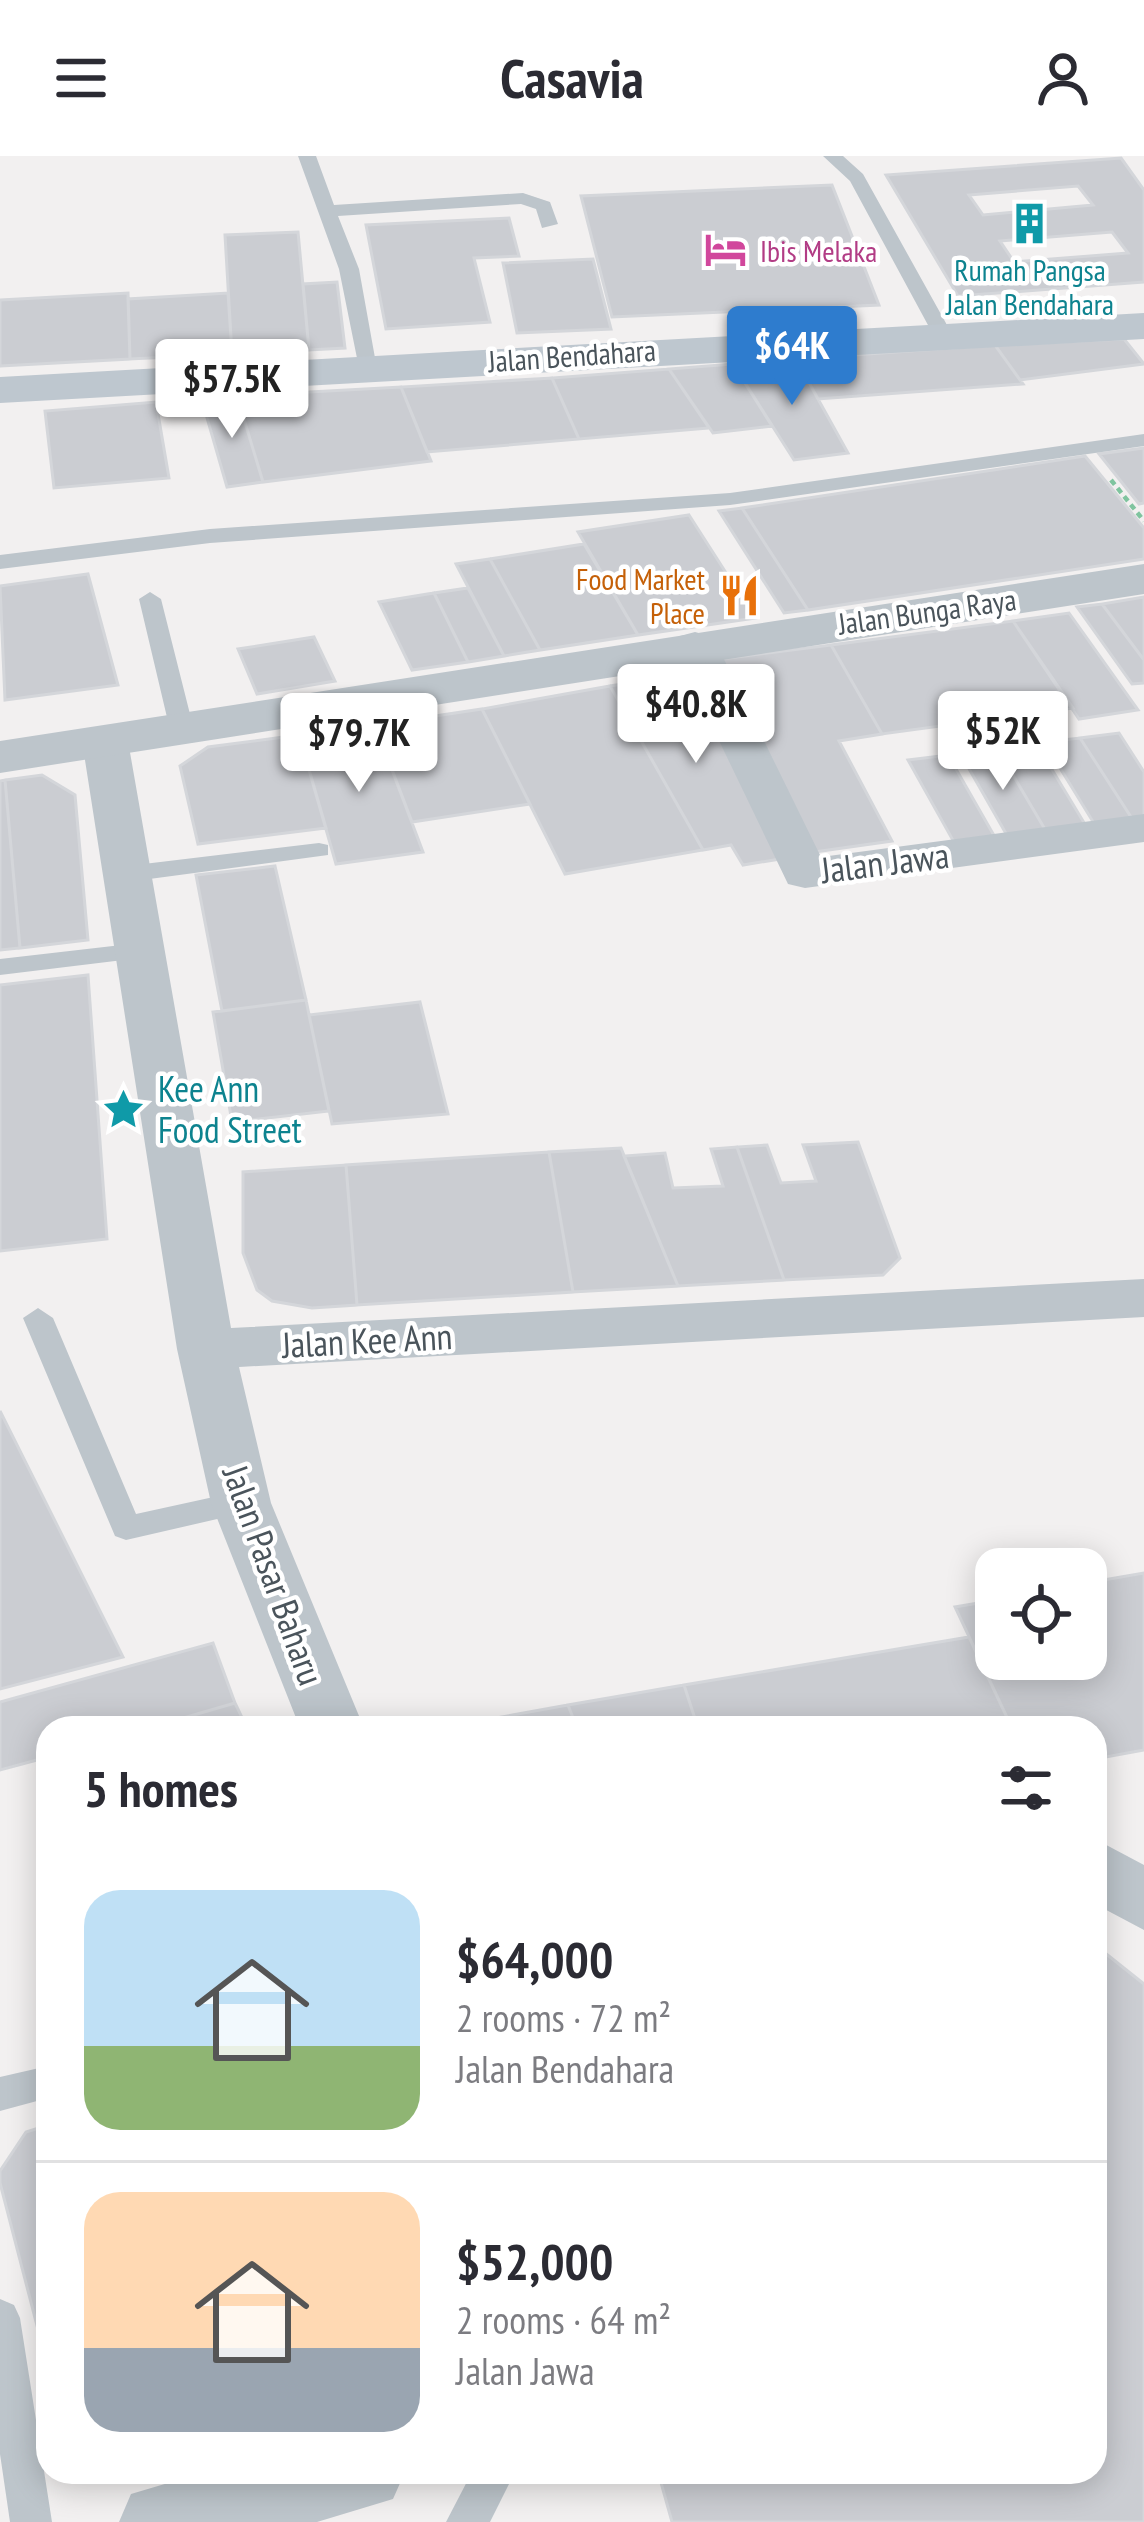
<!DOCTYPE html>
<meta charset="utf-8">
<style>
:root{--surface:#fff;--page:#f2f2f3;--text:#2b2b33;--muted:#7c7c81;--line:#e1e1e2;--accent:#2e7cce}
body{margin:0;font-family:"PT Sans Narrow",sans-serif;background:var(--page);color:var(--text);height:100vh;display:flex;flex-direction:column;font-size:45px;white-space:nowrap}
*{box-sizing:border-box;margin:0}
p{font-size:39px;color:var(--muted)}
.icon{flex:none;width:66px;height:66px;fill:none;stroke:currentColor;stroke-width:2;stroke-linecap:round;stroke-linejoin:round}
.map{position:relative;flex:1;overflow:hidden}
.details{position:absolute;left:36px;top:1560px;width:1071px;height:768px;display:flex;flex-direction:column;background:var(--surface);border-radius:36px;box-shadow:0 6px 30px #0003}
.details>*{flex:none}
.fabs{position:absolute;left:975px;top:1392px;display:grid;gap:24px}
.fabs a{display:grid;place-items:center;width:132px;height:132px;border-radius:24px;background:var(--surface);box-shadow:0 6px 30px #0003;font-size:60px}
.price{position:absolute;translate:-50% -102px;padding:0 27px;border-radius:12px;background:#fff;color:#222;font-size:39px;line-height:78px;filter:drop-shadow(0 3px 6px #0008)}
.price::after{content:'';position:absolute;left:50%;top:72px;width:36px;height:27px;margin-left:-18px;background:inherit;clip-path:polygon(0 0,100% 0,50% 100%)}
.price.on{background:var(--accent);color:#fff}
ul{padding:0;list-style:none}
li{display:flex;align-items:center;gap:36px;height:300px;padding:0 48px}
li+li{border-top:3px solid var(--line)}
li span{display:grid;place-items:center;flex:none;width:336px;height:240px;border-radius:36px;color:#555}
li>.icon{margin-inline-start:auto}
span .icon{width:144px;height:144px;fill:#fffc;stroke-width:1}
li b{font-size:51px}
h2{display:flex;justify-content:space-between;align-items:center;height:144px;padding:0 48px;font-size:51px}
header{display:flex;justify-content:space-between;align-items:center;height:156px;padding:0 48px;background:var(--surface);font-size:54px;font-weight:600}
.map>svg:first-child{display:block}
</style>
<header><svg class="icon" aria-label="menu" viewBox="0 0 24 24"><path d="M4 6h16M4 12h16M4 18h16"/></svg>Casavia<svg class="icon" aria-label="person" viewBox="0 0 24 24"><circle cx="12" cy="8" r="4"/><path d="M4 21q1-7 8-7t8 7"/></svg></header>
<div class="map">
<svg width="1144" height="2366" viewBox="0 0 1144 2366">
<rect width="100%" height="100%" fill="#f2f0f0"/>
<!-- building -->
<path fill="#cbcdd2" stroke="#d4d6da" stroke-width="3" fill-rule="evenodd" d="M1121,2L1144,34V126L958,140L886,19ZM1078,30L1093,49L983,59L969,39ZM1112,76L1128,97L1014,106L1000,85Z
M832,29L879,149L612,161L581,40Z
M509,62L519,100L474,102L490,166L386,173L366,69Z
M298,76L309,194L232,198L225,79Z
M593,103L611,173L517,177L503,107Z
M337,126L345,192L309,194L303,128Z
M128,137L130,203L0,210V144Z
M228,137L232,198L130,203L128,143Z
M1124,183L1144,208L1020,224L995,189Z
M995,189L1023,228L818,243L796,203Z
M796,203L818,243L848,297L794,304L733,208Z
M733,208L772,270L713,277L669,213Z
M669,213L709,272L579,283L552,222Z
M552,222L579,283L427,296L401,231Z
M401,231L431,305L263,326L237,240Z
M237,240L263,326L227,331L201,241Z
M156,246L169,322L54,332L45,255Z
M1144,292V347L1139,348L1099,298Z
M1085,300L1144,372V403L808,454L742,352Z
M742,352L808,454L784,457L719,355Z
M689,359L755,462L638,479L578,376Z
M584,388L638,479L540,494L490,403Z
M490,403L540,494L504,500L456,408Z
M88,418L118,529L5,544L0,430Z
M468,432L504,500L468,506L434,437Z
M434,437L468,506L412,514L379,446Z
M1144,441V504L1102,448Z
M1102,448L1144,504V527L1132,528L1077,451Z
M1069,457L1138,554L1079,563L1013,465Z
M1013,465L1073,552L882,578L831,489Z
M314,481L335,525L257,538L238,493Z
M831,489L882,578L839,585L892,685L814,696L721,503Z
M689,518L780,703L743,709L731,689L703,694L610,530Z
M610,530L703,694L565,718L482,553Z
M482,553L530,648L412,666L375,569Z
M375,569L423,696L336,708L299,579Z
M1119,577L1144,616V662L1133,664L1080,582Z
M299,579L326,672L198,688L180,610L208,591Z
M1080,582L1133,664L1095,669L1044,586Z
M1036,587L1086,670L1046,675L997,592Z
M997,592L1046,675L1008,681L960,597Z
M948,599L996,683L955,688L908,604Z
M42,619L75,639L88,784L20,792L5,624Z
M5,624L20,792L0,794V625Z
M275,710L306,844L222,855L196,719Z
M88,819L107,1083L0,1095V829Z
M306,844L329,955L232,966L213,856Z
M420,846L448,958L332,968L309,859Z
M858,986L900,1102L883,1119L784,1124L737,991L767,989L781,1027L816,1025L803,989Z
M737,991L784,1124L678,1130L624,1000L665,997L673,1032L723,1030L711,993Z
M621,992L678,1130L573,1136L549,996Z
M549,996L573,1136L357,1149L346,1009Z
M346,1009L357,1149L312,1152L272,1145L257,1134L243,1097V1016Z
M0,1255L123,1501L0,1533Z
M1144,1417V1594L1095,1603V1572H1012L955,1451L996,1444V1503H1086V1427Z
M969,1481L1012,1572H698L684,1529Z
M213,1487L235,1547L149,1572H48V1601L0,1614V1546Z
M684,1529L698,1572H577L568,1549Z
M235,1547L247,1572H149Z
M568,1549L577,1572H440Z
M1095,1789L1144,1828V2366H672L658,2316H1095Z
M48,1969V2212L0,2027V2015L26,1976Z"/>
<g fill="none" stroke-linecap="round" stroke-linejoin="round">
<!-- path -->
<path stroke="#7fc49f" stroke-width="4.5" stroke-dasharray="6 4.5" stroke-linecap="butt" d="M1111,324L1144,365"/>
<!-- service -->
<path fill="#bdc5cb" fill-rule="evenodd" d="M298,0H316L334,49L523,37L550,46L558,68L542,72L536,53L521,48L338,60L359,113L377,213L360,217L339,113Z
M823,0H843L863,18L952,178L949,182H935L850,25Z
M1144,278V290L730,349L210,387L0,413V399L210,373L730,337Z
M150,436L161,443L194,574L190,579H174L170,574L139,443Z
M319,687L328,689V699L127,726L114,718L127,710Z
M139,787L152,795L148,801L0,819V803Z
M38,1152L53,1162L136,1358L241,1335L252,1339L257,1347L252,1355L126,1384L115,1380L23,1162Z
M48,1910V1942L0,1955V1921Z
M0,2143L14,2149L20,2162L52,2366H10L0,2298Z
M472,2316H515L490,2366H446Z"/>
<!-- minor -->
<path fill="#bdc5cb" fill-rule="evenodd" d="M695,476L710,480L717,489L821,701L1144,658V686L805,732L788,728L673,489L680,480Z
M105,571L121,575L128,585L231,1172L1144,1123V1161L239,1211L271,1347L364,1572H300L211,1347L177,1193L82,585L89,575Z
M1095,1683L1144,1709V1774L1095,1748Z
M205,2316H405L393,2343L317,2366H119L131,2338Z"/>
<!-- tertiary -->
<path fill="#bdc5cb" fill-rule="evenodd" d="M1144,408V438L0,617V585Z"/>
<!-- secondary -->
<path fill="#bec7cf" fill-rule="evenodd" d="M1144,157V183L0,247V221Z"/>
</g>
<!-- icons -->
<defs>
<symbol id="building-bare" viewBox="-9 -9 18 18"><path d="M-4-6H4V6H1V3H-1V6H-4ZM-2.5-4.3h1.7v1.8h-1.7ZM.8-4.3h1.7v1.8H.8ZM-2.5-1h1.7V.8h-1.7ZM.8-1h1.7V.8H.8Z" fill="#0f9aa8" stroke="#fff" stroke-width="2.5" paint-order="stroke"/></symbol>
<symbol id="hotel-bare" viewBox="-9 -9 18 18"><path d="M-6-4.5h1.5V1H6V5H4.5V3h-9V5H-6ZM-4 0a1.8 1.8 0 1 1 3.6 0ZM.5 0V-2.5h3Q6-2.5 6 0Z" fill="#d1479c" stroke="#fff" stroke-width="2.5" paint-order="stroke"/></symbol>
<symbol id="restaurant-bare" viewBox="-9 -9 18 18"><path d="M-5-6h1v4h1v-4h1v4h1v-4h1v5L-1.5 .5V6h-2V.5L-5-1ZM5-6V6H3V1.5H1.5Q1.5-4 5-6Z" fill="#e8710a" stroke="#fff" stroke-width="2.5" paint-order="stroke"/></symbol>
<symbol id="sight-bare" viewBox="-9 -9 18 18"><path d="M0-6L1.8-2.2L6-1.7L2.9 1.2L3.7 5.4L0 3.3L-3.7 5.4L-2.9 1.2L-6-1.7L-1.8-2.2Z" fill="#0f9aa8" stroke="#fff" stroke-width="2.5" paint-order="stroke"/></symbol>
</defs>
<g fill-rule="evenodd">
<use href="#building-bare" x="1000" y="38" width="59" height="59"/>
<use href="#hotel-bare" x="696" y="64" width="59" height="59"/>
<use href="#restaurant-bare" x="710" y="410" width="59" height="59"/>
<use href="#sight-bare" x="94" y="924" width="59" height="59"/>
</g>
<g text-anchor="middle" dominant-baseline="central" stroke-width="9" stroke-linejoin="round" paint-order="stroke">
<!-- far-hotel labels -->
<g font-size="30" fill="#b23c85" stroke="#fff" text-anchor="start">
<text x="760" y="94">Ibis Melaka</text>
</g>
<!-- far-culture labels -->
<g font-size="30" fill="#0d838f" stroke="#fff">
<text x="1030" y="113">Rumah Pangsa<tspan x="1030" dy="34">Jalan Bendahara</tspan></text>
</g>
<!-- far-street labels -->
<g font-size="30" fill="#4a545b" stroke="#fff">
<text transform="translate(572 199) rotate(-4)">Jalan Bendahara</text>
<text transform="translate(927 455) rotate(-8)">Jalan Bunga Raya</text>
</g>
<!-- far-food labels -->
<g font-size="30" fill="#c56008" stroke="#fff" text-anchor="end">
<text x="705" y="422">Food Market<tspan x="705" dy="34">Place</tspan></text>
</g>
<!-- street labels -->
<g font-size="36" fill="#4a545b" stroke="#fff">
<text transform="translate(885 706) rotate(-7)">Jalan Jawa</text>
<text transform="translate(367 1184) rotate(-3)">Jalan Kee Ann</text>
<text transform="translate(274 1419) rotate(70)">Jalan Pasar Baharu</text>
</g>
<!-- culture labels -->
<g font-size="36" fill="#0d838f" stroke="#fff" text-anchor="start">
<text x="158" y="932">Kee Ann<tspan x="158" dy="41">Food Street</tspan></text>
</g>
</g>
</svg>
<div class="fabs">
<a><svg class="icon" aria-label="locate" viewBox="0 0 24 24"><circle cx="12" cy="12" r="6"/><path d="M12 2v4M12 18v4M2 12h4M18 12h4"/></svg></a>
</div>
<b class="price on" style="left:792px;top:252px">$64K</b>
<b class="price" style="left:232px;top:285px">$57.5K</b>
<b class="price" style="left:696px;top:610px">$40.8K</b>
<b class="price" style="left:1003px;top:637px">$52K</b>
<b class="price" style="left:359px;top:639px">$79.7K</b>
<section class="details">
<h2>5 homes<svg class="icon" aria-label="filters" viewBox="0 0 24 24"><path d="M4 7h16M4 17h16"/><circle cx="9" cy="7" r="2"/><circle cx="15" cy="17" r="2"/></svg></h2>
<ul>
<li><span style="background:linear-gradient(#bfe0f5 65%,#8fb573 0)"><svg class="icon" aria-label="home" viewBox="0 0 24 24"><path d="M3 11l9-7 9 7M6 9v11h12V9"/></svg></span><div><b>$64,000</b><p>2 rooms · 72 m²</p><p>Jalan Bendahara</p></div></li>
<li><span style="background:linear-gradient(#ffd9b3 65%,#9aa5b1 0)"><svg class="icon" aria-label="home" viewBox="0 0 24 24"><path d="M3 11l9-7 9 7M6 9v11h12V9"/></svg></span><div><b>$52,000</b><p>2 rooms · 64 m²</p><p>Jalan Jawa</p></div></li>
</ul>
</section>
</div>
